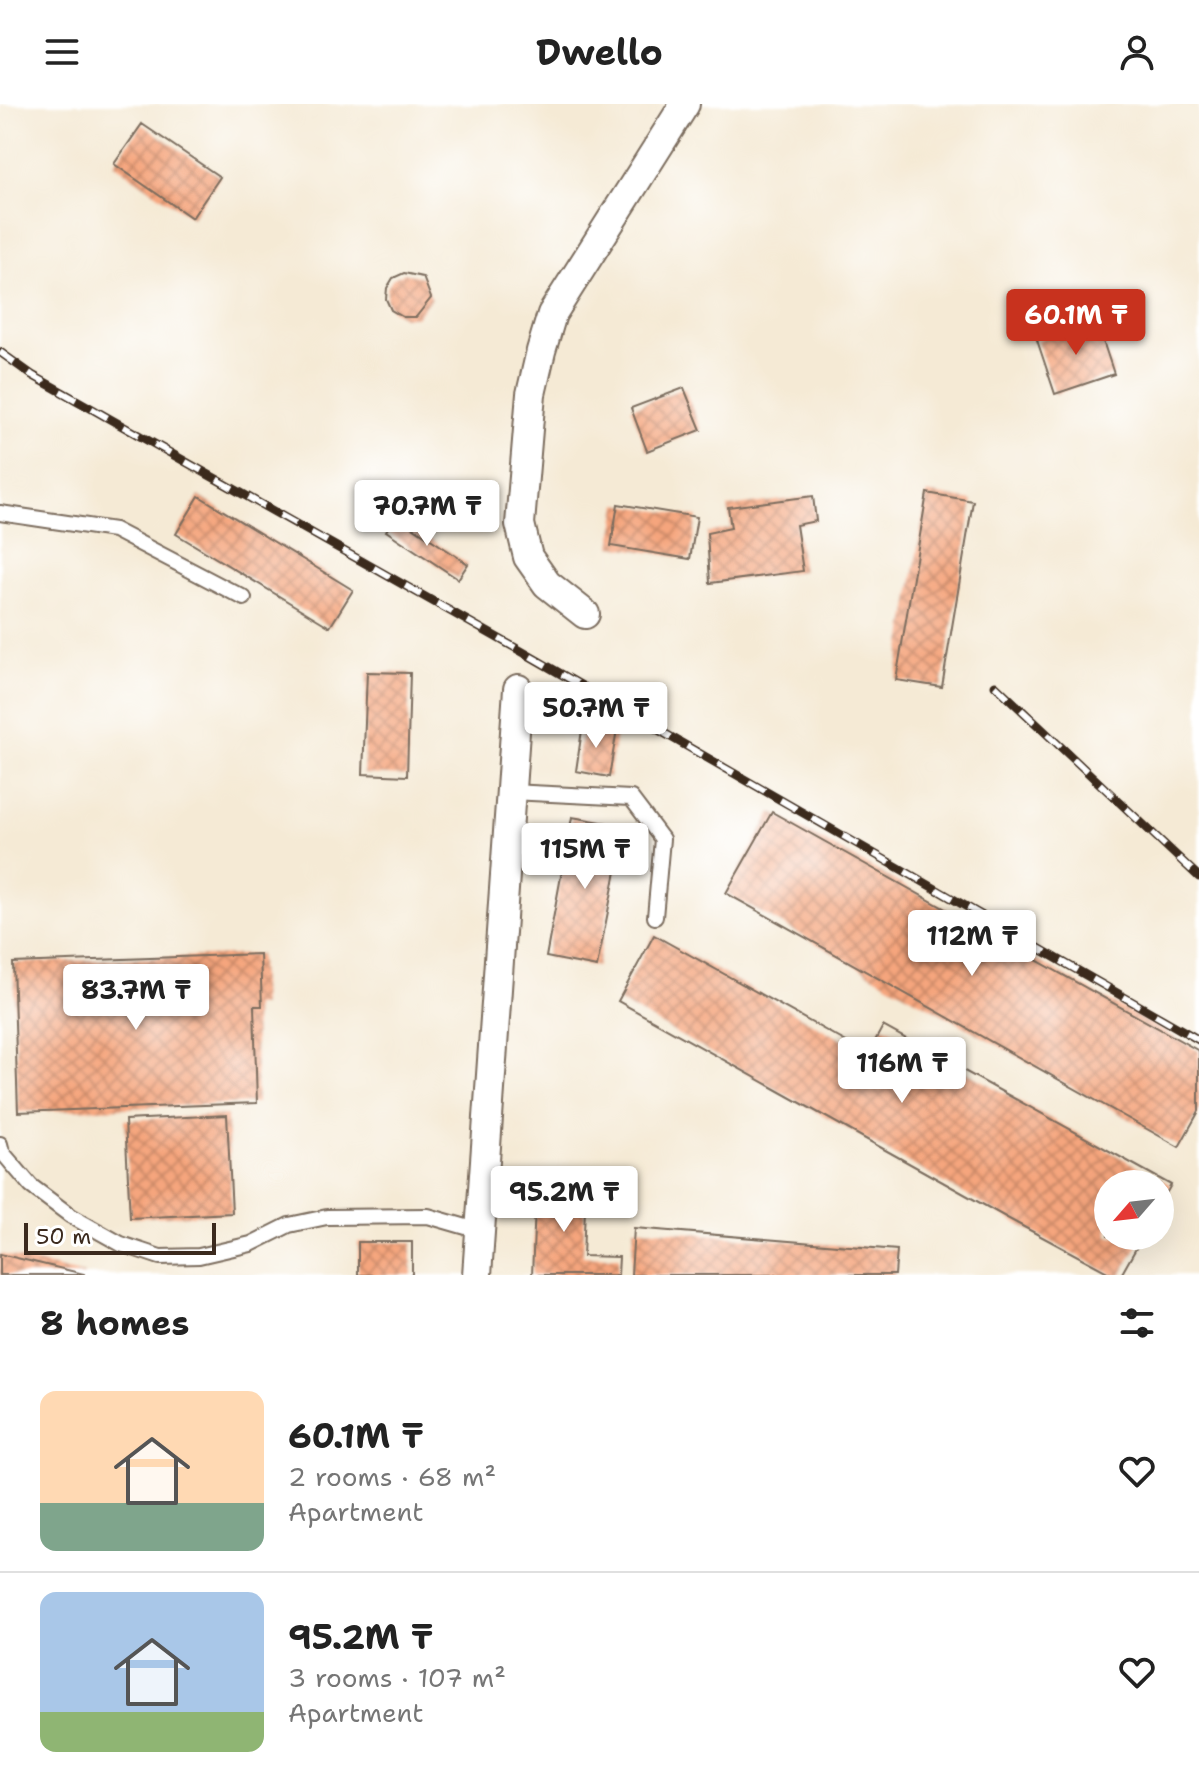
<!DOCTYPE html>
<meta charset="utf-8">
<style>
:root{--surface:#fff;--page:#f6f6f6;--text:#222;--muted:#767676;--line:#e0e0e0;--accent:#c8321e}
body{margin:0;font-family:"Shantell Sans",sans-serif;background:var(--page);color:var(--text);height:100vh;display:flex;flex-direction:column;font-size:30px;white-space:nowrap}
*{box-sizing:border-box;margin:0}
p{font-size:26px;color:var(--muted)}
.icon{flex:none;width:44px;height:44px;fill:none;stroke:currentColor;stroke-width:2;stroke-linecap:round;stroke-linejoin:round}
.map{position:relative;height:1171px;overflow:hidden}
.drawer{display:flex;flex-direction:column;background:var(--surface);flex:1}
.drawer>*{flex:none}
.needle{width:52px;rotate:242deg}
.buttons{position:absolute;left:1094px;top:1066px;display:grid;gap:16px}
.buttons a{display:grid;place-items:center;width:80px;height:80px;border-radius:50%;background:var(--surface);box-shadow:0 8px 32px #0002;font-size:40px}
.scale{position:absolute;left:24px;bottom:20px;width:192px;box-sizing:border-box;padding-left:8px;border:4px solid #3b2a1e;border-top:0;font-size:22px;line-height:28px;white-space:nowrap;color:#3b2a1e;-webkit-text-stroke:6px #fff;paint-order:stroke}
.price{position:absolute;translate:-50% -68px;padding:0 18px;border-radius:8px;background:#fff;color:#222;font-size:26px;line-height:52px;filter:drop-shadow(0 2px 4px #0008)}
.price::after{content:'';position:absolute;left:50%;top:48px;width:24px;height:18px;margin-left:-12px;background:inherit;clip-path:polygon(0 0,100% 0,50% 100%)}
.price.selected{background:var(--accent);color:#fff}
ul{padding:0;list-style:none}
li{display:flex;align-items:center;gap:24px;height:200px;padding:0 40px}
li+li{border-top:2px solid var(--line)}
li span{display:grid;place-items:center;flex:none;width:224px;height:160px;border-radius:16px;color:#555}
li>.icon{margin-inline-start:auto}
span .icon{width:96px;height:96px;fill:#fffc;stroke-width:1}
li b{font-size:34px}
h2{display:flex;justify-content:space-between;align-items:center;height:96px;padding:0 40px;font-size:34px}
header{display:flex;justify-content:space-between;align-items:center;height:104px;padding:0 40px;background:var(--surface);font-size:36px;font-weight:700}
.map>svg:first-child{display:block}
</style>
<header><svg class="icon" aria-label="menu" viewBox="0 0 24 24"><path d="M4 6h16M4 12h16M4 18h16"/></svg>Dwello<svg class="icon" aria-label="person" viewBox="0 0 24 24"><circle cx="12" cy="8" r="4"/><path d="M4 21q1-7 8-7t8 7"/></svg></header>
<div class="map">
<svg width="1199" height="1171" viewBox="0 0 1199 1171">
<defs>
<pattern id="building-cross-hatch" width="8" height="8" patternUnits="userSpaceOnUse" patternTransform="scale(2)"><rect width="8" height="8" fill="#f5a57d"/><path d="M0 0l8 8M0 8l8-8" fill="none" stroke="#c88766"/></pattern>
</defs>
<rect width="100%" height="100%" fill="#fff"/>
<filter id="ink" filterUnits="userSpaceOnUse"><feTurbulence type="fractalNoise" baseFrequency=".0125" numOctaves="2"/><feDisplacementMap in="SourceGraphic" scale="16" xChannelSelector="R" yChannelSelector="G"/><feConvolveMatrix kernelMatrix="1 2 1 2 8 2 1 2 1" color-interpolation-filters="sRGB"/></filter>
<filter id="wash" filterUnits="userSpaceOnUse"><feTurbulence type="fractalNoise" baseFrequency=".006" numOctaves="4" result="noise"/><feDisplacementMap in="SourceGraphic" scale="32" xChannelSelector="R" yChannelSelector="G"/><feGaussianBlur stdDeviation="1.8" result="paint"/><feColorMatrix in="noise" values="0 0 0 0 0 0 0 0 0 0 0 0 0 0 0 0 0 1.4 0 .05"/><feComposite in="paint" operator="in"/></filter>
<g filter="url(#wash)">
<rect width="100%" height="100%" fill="#f5ead5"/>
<g id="blocks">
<!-- building -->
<path fill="url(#building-cross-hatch)" d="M142,20L220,73L192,114L114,60Z
M404,169L423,173L431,194L416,213H403L391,206L386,195L387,184L393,174Z
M1096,216L1114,270L1055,290L1037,236Z
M684,284L701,326L647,347L631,304Z
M927,389L973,397L942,583L896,576Z
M199,392L353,486L330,523L176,430Z
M813,392L816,417L796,421L803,467L710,479L707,429L731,424L728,403Z
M618,400L697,413L690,455L611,442Z
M396,412L468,460L458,475L386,427Z
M367,568L410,569L407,672L363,670Z
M583,619L617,625L609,673L576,667Z
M772,708L1199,947V1007L1179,1043L726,789Z
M572,713L625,722L597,863L546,853Z
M654,831L868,950L883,922L1171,1081L1160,1100V1080H1108V1132H1143L1121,1171H1113L1009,1115L618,897Z
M260,850L262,902H254L257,999L18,1008L13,859Z
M227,1011L232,1109L130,1114L125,1016Z
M536,1079L586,1081L583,1152L619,1153L618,1171H532Z
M634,1124L897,1146L895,1171H631Z
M358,1138H412V1171H358Z
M0,1150L84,1170V1171H0Z"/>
</g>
</g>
<g filter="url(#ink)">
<use href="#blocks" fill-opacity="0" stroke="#7c6d5e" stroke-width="2"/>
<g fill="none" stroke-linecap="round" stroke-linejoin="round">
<defs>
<path id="lane" d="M0,409L114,426L244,494
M511,688L631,694L662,735L655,813
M0,1040L2,1048L31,1082L71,1112L121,1140L160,1153L199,1152L251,1140L289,1121L327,1113L428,1112L480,1127"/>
<path id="street" d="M585,510L547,480L528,453L520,420L531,290L541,247L552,210L685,0
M477,1171L518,585"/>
</defs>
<!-- lane casing -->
<use href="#lane" stroke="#7c6d5e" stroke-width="18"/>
<!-- street casing -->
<use href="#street" stroke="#7c6d5e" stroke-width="32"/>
<!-- lane -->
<use href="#lane" stroke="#fff" stroke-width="14"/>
<!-- street -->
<use href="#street" stroke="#fff" stroke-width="28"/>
<defs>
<path id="rail" d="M0,248L32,271L521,547L1199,936
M995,581L1199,773"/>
</defs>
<!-- rail casing -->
<use href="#rail" stroke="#3b2a1e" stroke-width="9"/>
<!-- rail -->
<use href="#rail" stroke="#fff" stroke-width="6" stroke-dasharray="18" stroke-linecap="butt"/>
</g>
</g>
</svg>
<div class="buttons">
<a><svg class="needle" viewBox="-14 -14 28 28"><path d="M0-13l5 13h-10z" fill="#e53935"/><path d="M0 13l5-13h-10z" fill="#767676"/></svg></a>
</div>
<div class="scale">50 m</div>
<b class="price selected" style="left:1076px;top:253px">60.1M ₸</b>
<b class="price" style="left:427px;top:444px">70.7M ₸</b>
<b class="price" style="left:596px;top:646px">50.7M ₸</b>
<b class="price" style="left:585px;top:787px">115M ₸</b>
<b class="price" style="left:972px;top:874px">112M ₸</b>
<b class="price" style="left:136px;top:928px">83.7M ₸</b>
<b class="price" style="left:902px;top:1001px">116M ₸</b>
<b class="price" style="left:564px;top:1130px">95.2M ₸</b>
</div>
<section class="drawer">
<h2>8 homes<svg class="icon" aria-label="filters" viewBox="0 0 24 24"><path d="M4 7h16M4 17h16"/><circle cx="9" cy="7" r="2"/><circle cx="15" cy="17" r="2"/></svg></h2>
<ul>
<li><span style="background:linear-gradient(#ffd9b3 70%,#7fa58c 0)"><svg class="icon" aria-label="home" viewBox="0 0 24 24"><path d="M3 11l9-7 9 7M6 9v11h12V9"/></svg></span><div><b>60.1M ₸</b><p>2 rooms · 68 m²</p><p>Apartment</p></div><svg class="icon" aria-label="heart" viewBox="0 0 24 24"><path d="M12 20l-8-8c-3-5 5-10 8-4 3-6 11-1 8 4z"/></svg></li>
<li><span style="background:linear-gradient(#a9c7e8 75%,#8fb573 0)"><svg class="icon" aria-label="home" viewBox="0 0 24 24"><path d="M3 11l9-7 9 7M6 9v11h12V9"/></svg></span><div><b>95.2M ₸</b><p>3 rooms · 107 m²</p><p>Apartment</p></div><svg class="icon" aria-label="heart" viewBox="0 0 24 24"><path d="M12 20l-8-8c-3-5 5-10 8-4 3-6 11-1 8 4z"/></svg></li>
</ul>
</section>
